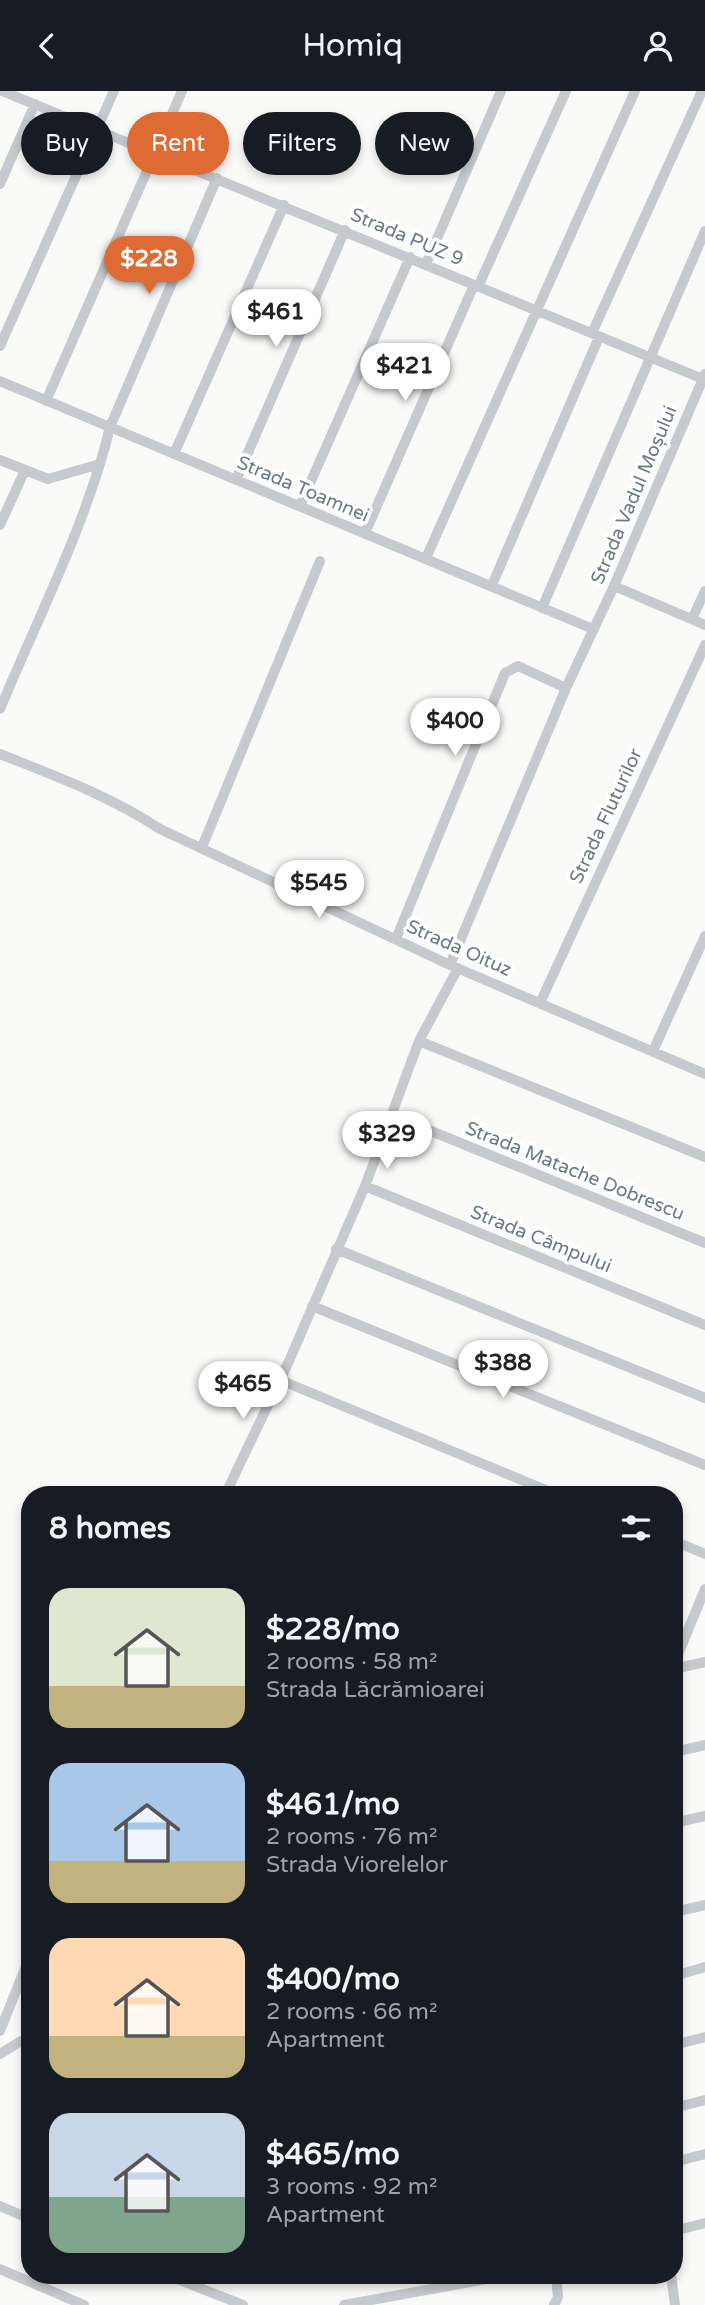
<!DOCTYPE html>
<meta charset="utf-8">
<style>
:root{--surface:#171b24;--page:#20242c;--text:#f1f3f6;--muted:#9ea1a6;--accent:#de6a34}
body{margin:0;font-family:"Varela Round",sans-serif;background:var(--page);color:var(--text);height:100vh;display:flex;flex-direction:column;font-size:26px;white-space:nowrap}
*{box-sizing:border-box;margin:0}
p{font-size:23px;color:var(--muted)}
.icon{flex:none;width:38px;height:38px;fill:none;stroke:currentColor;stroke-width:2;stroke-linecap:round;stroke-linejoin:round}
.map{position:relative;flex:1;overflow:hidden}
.panel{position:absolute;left:21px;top:1395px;width:662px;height:798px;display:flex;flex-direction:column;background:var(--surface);border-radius:28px;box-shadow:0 4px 10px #0003}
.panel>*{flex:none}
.hud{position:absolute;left:21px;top:21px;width:663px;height:63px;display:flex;gap:14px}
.price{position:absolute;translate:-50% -60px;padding:0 16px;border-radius:24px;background:#fff;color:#222;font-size:23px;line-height:46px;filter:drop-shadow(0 2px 4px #0008)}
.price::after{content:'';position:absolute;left:50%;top:42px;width:21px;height:16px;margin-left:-10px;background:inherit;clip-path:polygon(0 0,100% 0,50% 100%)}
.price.on{background:var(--accent);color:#fff}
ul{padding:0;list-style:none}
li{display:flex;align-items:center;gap:21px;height:175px;padding:0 28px}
li span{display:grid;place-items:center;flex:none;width:196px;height:140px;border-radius:21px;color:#555}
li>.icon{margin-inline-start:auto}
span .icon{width:84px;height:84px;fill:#fffc;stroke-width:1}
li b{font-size:30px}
h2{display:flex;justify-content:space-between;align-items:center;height:84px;padding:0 28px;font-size:30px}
.tag{padding:0 24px;border-radius:32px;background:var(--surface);box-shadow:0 4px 10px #0003;font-size:24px;line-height:63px}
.tag.on{background:var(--accent);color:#fff}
header{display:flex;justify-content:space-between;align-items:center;height:91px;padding:0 28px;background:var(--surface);font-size:32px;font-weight:600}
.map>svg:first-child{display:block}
</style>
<header><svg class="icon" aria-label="back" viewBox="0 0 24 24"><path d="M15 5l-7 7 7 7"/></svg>Homiq<svg class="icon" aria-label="person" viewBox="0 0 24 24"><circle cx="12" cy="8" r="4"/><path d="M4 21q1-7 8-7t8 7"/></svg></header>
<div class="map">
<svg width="705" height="2214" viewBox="0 0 705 2214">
<rect width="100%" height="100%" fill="#fafaf8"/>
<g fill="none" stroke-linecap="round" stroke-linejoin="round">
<!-- minor -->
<path stroke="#c6c9cd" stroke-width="10" d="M2,0L703,288
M0,93L35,13
M426,173L501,0
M478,196L566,0
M592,242L702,0
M0,255L114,0
M0,290L593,538
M46,310L182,0
M174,363L284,114
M0,369L48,388L100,373
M236,389L345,139
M300,415L410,166
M0,434L25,379
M365,442L474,194
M426,467L635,0
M492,494L599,246
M614,495L705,534
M542,517L705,140
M692,528L705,500
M0,618C37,529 88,429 110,336L217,87
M0,663C55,685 110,705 160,738L450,874L705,983
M202,756L320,470
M396,848L505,582L518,575L566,597
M450,874L566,597L614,495L705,283
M540,912L705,554
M419,950L705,1066
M653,960L705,845
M392,1024L705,1152
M365,1095L705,1234
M336,1158L705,1307
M312,1215L705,1374
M280,1289L558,1404
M225,1404L289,1270L365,1095L419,950L458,877
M674,1450L705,1463
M674,1573L705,1498
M674,1578L705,1571
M674,1661L705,1654
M674,1732L705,1725
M674,1821L705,1814
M674,1885L705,1876
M0,1940L30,1865
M674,1954L705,1946
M0,1963L21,1950H30
M674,2017L705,2009
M674,2071L705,2063
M0,2115L30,2128
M674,2140L705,2132
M0,2178L84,2214
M167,2184L243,2214
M671,2184L675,2214
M344,2214L509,2184
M554,2214L558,2206L556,2184"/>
</g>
<g text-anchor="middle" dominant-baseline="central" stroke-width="7" stroke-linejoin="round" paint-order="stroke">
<!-- street labels -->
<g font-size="19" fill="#6a7888" stroke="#fff">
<text transform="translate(407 146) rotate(23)">Strada PUZ 9</text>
<text transform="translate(303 398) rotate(23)">Strada Toamnei</text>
<text transform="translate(634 404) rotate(-67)">Strada Vadul Moșului</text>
<text transform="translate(606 725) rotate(-65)">Strada Fluturilor</text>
<text transform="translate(459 857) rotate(24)">Strada Oituz</text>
<text transform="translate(575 1080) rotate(22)">Strada Matache Dobrescu</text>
<text transform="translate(541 1148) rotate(22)">Strada Câmpului</text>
</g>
</g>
</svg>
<b class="price on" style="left:149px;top:205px">$228</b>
<b class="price" style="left:276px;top:258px">$461</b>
<b class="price" style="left:405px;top:312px">$421</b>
<b class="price" style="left:455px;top:667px">$400</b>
<b class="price" style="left:319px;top:829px">$545</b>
<b class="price" style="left:387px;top:1080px">$329</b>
<b class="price" style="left:503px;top:1309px">$388</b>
<b class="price" style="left:243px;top:1330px">$465</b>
<div class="hud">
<a class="tag">Buy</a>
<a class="tag on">Rent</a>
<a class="tag">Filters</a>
<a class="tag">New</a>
</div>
<section class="panel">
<h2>8 homes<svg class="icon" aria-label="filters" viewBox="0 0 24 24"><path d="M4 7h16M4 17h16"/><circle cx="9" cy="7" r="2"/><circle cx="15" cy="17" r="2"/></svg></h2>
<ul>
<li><span style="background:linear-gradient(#dfe7d0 70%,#c2b280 0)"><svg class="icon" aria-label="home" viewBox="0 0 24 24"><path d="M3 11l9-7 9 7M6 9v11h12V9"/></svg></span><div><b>$228/mo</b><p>2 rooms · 58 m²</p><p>Strada Lăcrămioarei</p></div></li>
<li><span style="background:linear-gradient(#a9c7e8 70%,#c2b280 0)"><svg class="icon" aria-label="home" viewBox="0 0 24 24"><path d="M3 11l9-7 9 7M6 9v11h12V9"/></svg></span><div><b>$461/mo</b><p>2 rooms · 76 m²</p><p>Strada Viorelelor</p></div></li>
<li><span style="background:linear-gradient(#ffd9b3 70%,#c2b280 0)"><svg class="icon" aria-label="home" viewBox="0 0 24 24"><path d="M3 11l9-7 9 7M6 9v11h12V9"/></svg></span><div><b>$400/mo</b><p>2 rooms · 66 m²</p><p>Apartment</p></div></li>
<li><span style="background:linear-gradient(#c9d6e8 60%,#7fa58c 0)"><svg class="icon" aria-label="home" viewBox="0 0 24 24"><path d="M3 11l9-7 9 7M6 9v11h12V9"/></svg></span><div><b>$465/mo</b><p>3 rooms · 92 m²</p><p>Apartment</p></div></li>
</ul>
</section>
</div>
